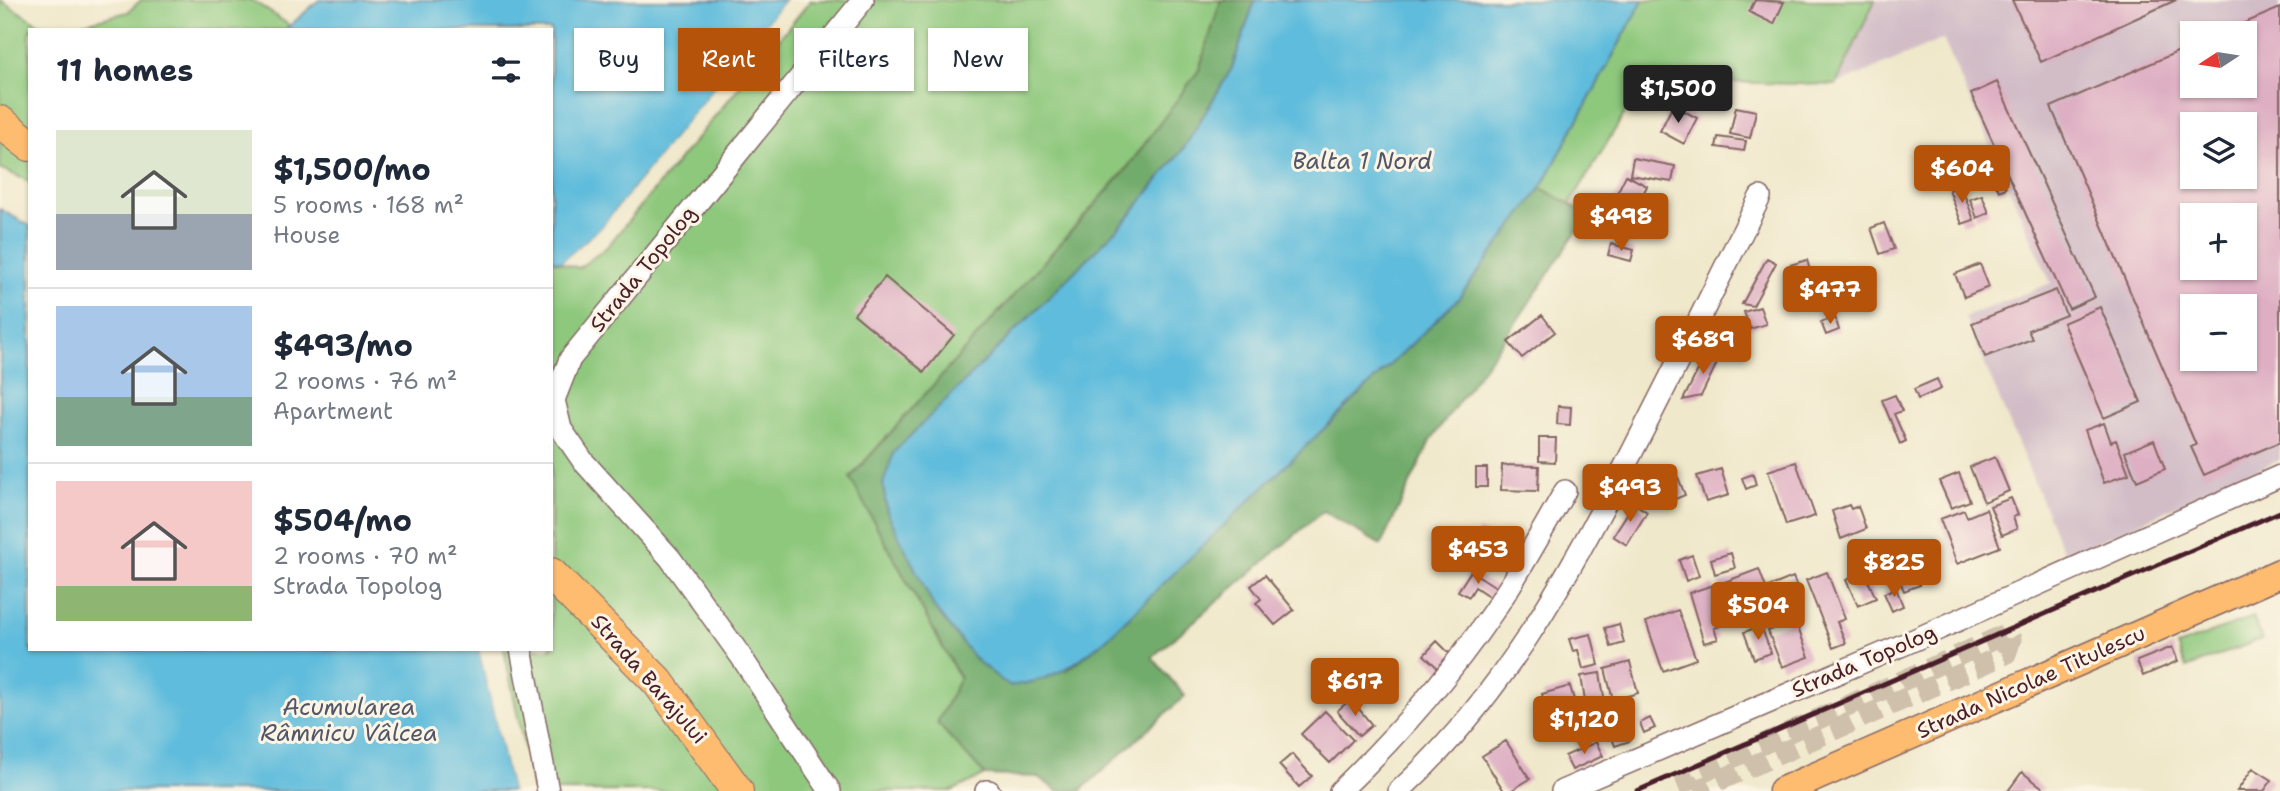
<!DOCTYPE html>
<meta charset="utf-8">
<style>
:root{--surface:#fff;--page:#f6f6f7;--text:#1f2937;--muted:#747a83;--line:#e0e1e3;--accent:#b45309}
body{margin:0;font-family:"Shantell Sans",sans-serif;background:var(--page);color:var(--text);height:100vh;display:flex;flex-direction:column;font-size:26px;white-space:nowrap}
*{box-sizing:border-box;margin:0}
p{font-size:23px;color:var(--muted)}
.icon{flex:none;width:38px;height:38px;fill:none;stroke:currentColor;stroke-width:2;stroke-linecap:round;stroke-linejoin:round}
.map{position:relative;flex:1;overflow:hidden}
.drawer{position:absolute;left:28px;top:28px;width:525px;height:623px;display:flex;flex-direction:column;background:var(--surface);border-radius:0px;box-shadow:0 2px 5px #0004}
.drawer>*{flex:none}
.hud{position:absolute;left:574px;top:28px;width:665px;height:63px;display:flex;gap:14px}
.needle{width:46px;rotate:258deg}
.controls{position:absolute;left:2180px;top:21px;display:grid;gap:14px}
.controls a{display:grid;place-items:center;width:77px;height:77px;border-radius:0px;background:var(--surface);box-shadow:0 2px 5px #0004;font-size:35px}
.price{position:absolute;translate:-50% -60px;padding:0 16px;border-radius:7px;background:var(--accent);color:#fff;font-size:23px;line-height:46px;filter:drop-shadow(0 2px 4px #0008)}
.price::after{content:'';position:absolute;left:50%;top:42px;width:21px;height:16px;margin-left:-10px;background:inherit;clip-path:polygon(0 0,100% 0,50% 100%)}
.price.active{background:#222;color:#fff}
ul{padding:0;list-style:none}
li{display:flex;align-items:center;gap:21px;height:175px;padding:0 28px}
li+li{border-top:2px solid var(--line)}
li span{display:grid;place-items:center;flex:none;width:196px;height:140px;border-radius:0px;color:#555}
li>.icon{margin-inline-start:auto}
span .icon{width:84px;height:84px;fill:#fffc;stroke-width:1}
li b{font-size:30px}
h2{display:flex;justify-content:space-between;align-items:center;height:84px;padding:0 28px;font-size:30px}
.pill{padding:0 24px;border-radius:0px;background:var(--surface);box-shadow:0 2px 5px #0004;font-size:24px;line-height:63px}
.pill.active{background:var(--accent);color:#fff}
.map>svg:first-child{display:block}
</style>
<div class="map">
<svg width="2280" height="791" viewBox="0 0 2280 791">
<rect width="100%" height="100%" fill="#fcf5e5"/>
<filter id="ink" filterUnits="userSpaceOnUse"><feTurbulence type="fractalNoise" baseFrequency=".0143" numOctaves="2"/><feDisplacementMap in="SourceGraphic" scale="14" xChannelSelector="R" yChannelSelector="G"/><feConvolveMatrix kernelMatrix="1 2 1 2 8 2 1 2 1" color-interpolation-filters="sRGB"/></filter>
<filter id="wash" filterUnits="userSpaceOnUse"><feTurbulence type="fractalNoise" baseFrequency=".00686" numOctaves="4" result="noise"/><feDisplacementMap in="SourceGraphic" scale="28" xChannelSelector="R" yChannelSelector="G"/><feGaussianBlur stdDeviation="1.57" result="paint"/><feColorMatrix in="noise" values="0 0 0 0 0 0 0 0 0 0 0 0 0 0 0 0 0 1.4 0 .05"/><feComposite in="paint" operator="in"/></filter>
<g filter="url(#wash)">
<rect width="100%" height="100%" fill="#f0e8cb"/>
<!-- industrial -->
<path fill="#d2bdc7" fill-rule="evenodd" d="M1875,0H2280V460L2065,556L1965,317L2051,283L1943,39L1836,85ZM2193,33H2245V86H2193ZM2193,124H2245V177H2193ZM2193,215H2245V268H2193ZM2193,306H2245V359H2193Z"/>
<!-- green -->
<path fill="#8ec87d" stroke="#6c7454" stroke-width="2" d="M0,0L39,24L65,28L128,12L141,0H252L289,25L285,30H30V182L0,168Z
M811,0H1221L1199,70L1124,172L850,478L960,679L937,723L985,775L952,791H533L504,649H551V260L579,268L607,247Z
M1643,0H1875L1836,85L1645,80L1570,204L1541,188Z
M2253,617L2262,639L2186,668L2177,646Z"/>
<!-- forest -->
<path fill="#72ac6c" stroke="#5e664c" stroke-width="2" d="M1221,0H1255L1232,68L1184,148L1127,219L895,452L883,484L887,512L1066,671L1104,641L1457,300L1541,188L1588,214L1515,324L1431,440L1381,545L1323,511L1152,657L1185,696L1080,791H1058L1038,777L985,775L937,723L960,678L850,478L1124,172L1199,70Z"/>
<!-- water -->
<path fill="#5ebcdc" stroke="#546e84" stroke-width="2" d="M319,0H785L602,227L562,262L551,260V30H285Z
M1255,0H1643L1541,188L1457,300L1104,641C1070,668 1052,681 1009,686L976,660L935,609L887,512L883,484L894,452L1127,219L1184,148L1232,68Z
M0,209L30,226V649H479L512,791H0Z"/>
<!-- pier -->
<path fill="#f0e8cb" d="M785,0H789L604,229L565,263L562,262L602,227Z
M479,649H483L515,791H512Z"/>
<g id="blocks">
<!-- building -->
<path fill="#deafc3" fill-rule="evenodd" d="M1755,0L1784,2L1774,24L1749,12Z
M2012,0H2176L2041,62Z
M2280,8V442L2204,475L2191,447L2196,445L2051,107L2193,45V86H2245V33H2221ZM2193,124H2245V177H2193ZM2193,215H2245V268H2193ZM2193,306H2245V359H2193Z
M1997,82L2095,297L2069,309L1971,94Z
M1673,105L1697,118L1684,144L1660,131Z
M1736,107L1756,111L1750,138L1730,134Z
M1718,137L1746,141L1744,151L1716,147Z
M1956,156L1964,176L1943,184L1935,165Z
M1633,158L1675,166L1672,182L1630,175Z
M1998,171L2006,188L1999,191L1991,174Z
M1626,175L1647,186L1628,225L1607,213Z
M1961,186L1974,220L1962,224L1949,190Z
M1982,195L1989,213L1977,218L1970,199Z
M1884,223L1894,249L1880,254L1871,228Z
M1611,244L1634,250L1631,261L1608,255Z
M1767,258L1776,263L1753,306L1742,304Z
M1807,260L1811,274L1794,279L1790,265Z
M1980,264L1989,287L1964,297L1955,274Z
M885,277L954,335L924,372L854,314Z
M1824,285L1827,297L1812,302L1808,289Z
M2056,290L2066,315L2028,330L2032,339L1985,357L1972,323Z
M1760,307L1766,324L1750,329L1744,312Z
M2100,307L2141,402L2104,418L2063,323Z
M1542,315L1555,332L1522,358L1508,342Z
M1835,317L1839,330L1826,335L1821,322Z
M1722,353L1701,396L1683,400L1705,356Z
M1937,379L1941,389L1918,399L1914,389Z
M1895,395L1902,411L1894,414L1906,441L1900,444L1882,400Z
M1558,406L1571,407L1570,425L1557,424Z
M2104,423L2111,442L2116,440L2129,474L2104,483L2085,430Z
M1539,438H1556L1555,462L1539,461Z
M2154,440L2165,469L2137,481L2125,452Z
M1995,457L2009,491L1984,502L1970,467Z
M1796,462L1815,516L1786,525L1768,471Z
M1502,465L1539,466L1538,491L1501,490Z
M1476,468H1487V487H1476Z
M1721,469L1729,495L1706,502L1697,476Z
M1959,473L1970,501L1951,508L1939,481Z
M1753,474L1756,485L1746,489L1742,478Z
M1678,477L1685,495L1661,505L1653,488Z
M2011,498L2018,515L2013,517L2017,529L2002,535L1990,506Z
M1634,503L1647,512L1627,545L1613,536Z
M1849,505L1851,509L1858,506L1866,529L1841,539L1832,511Z
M1986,509L2000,547L1957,564L1940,519L1964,510L1967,517Z
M1479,530L1521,554L1511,572L1469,547Z
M1731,553L1735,568L1715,574L1711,559Z
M1692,555L1699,576L1686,581L1679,560Z
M1914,568L1920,585L1904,591L1897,574Z
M1759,569L1766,588L1793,577L1800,594L1790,598L1795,611L1772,620L1760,589L1763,603L1731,615L1719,584Z
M1471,571L1499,589L1493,599L1475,587L1469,597L1458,591Z
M1827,572L1845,619L1837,622L1846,643L1833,648L1806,580Z
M1864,572L1876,598L1858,606L1846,580Z
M1265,575L1294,610L1275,625L1256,603L1261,599L1251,586Z
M1713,585L1726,624L1714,628L1718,639L1704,643L1689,593Z
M1896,588L1903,606L1892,611L1884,593Z
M1678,610L1696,659L1663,671L1646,622Z
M1795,620L1809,657L1782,667L1768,631Z
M1619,624L1624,643L1611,647L1605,628Z
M1761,626L1771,653L1754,659L1744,632Z
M1591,634L1599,665L1583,669L1578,650L1573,651L1569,639Z
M1437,641L1454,658L1441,671L1424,655Z
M2172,647L2178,661L2143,676L2137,661Z
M1630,662L1638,693L1613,700L1605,669Z
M1600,673L1605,703L1599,704L1600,712L1587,714L1581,676Z
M1570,686L1580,721L1552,729L1542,694Z
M1351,699L1372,725L1359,736L1337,711Z
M1325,711L1353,740L1330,763L1301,734Z
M1650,718L1655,728L1644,733L1640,723Z
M1622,719L1630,741L1615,746L1607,724Z
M1506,741L1530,779L1510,791H1504L1482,756Z
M1596,742L1603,756L1572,770L1565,756Z
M1292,754L1312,776L1299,787L1279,765Z
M2253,768L2272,780L2264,791H2237Z
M2022,772L2043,788L2041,791H2008Z"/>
</g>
</g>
<g filter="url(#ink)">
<use href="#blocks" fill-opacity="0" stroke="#846563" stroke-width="2"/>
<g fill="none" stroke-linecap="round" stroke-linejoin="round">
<!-- minor-tunnel -->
<path stroke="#cfc0ab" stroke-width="21" stroke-dasharray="21 10" stroke-linecap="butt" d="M1691,791L1686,779L2008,633L2011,639L2006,654L1695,791"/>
<defs>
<path id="minor" d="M521,649L548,791
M830,791L740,655L670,558L583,461L561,429L554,400L570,359L863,0
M986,791H989
M1340,791C1403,730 1461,663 1508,589C1528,557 1546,524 1565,491
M1399,791C1501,698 1564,583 1627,462C1672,374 1716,286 1760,197
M1562,791L1905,644L2280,476"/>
<path id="major" d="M1783,791L2280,573"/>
<path id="highway" d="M0,122L30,145
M551,574L658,682L737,791"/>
</defs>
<!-- minor casing -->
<use href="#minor" stroke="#846563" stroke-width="24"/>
<!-- major casing -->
<use href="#major" stroke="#846563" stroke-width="31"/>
<!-- highway casing -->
<use href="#highway" stroke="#846563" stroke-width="34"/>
<!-- minor -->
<use href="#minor" stroke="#fff" stroke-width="21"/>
<!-- major -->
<use href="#major" stroke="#fdbc70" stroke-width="28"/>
<!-- highway -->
<use href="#highway" stroke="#fdbc70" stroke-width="32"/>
<!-- rail -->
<path stroke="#4a1f2b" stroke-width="5" d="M1637,791L2280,512"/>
</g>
</g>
<g text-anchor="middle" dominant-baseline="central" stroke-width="6" stroke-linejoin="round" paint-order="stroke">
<!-- street labels -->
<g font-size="21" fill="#4a1f2b" stroke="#fcf5e5">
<text transform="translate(643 269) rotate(-51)">Strada Topolog</text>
<text transform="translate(1864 661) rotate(-23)">Strada Topolog</text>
<text transform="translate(649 679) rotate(49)">Strada Barajului</text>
<text transform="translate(2031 682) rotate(-24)">Strada Nicolae Titulescu</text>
</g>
<!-- water labels -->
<g font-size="23" font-style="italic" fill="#515669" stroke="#fcf5e5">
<text x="1362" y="161">Balta 1 Nord</text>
<text x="349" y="707">Acumularea<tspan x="349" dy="26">Râmnicu Vâlcea</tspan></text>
</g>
</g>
</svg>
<div class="controls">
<a><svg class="needle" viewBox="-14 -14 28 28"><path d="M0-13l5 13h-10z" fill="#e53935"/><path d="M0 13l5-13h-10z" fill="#747a83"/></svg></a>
<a><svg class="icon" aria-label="layers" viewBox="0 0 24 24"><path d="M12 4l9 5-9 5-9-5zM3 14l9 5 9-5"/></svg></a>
<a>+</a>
<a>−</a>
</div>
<b class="price active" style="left:1678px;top:125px">$1,500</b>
<b class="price" style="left:1962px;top:205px">$604</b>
<b class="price" style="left:1621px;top:253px">$498</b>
<b class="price" style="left:1830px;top:326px">$477</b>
<b class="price" style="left:1703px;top:376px">$689</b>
<b class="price" style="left:1630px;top:524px">$493</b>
<b class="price" style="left:1478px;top:586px">$453</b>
<b class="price" style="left:1894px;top:599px">$825</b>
<b class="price" style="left:1758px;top:642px">$504</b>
<b class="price" style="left:1355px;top:718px">$617</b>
<b class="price" style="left:1584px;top:756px">$1,120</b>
<div class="hud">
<a class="pill">Buy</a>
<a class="pill active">Rent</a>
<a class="pill">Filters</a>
<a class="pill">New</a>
</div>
<section class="drawer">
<h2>11 homes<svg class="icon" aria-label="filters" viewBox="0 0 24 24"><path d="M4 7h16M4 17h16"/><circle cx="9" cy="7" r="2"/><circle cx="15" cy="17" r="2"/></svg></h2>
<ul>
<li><span style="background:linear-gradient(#dfe7d0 60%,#9aa5b1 0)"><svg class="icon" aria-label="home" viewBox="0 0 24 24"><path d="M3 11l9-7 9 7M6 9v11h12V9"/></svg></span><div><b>$1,500/mo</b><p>5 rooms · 168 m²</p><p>House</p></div></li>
<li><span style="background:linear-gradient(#a9c7e8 65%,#7fa58c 0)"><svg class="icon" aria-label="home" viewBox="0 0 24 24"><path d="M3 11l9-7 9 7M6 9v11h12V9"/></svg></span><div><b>$493/mo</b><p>2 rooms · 76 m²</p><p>Apartment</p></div></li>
<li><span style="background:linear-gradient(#f6c9c9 75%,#8fb573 0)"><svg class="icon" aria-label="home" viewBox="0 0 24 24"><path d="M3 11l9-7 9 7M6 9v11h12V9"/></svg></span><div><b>$504/mo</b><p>2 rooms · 70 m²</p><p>Strada Topolog</p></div></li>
</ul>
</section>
</div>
